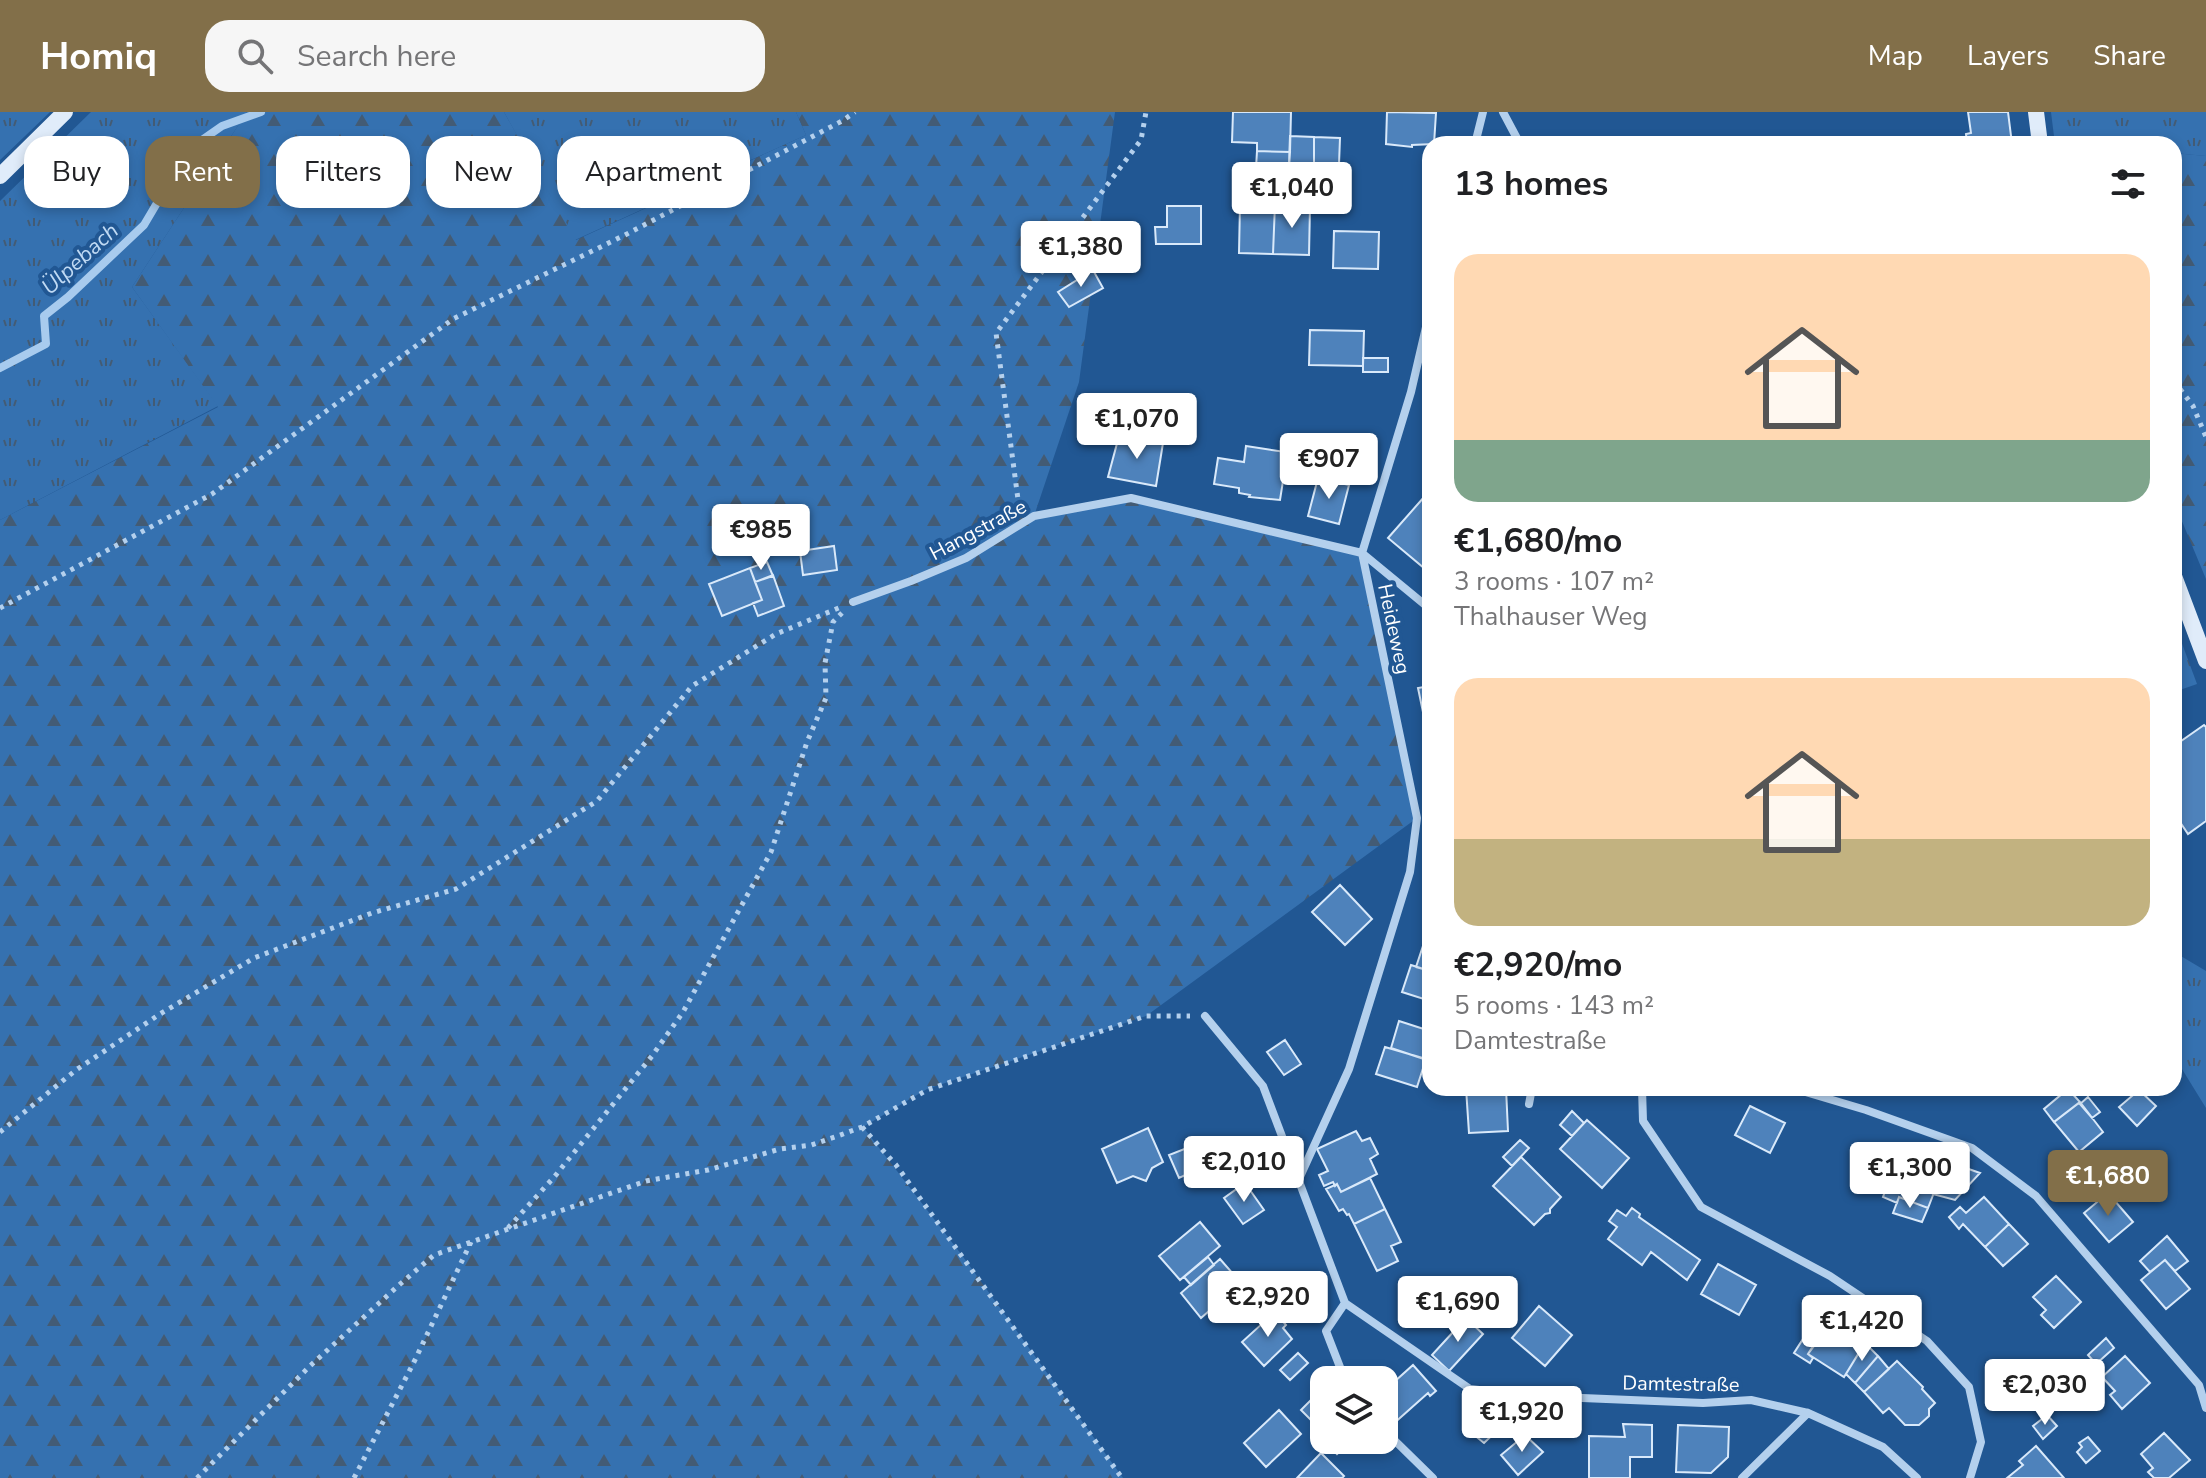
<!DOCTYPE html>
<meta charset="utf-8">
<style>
:root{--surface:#fff;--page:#f6f6f6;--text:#202124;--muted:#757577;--accent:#826f49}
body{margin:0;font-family:"Nunito Sans",sans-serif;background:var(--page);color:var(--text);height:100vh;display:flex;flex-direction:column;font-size:30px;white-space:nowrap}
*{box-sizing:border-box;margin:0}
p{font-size:26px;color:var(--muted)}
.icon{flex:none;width:44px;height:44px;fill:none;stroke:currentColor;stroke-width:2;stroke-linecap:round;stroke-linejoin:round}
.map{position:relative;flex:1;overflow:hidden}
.side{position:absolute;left:1422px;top:24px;width:760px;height:960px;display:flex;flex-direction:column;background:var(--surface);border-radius:24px;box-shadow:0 4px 12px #0003}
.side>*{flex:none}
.banner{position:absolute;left:24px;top:24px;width:760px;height:72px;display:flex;gap:16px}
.controls{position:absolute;left:1310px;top:1254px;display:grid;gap:16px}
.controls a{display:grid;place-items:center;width:88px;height:88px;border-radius:16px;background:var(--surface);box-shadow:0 4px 12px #0003;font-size:40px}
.price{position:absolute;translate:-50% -68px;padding:0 18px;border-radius:8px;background:#fff;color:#222;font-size:26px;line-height:52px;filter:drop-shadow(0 2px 4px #0008)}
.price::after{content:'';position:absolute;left:50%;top:48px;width:24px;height:18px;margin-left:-12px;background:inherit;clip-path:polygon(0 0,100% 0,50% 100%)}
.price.selected{background:var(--accent);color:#fff}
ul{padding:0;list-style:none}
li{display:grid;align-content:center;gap:16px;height:424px;padding:0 32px}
li span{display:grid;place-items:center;height:248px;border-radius:24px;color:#555}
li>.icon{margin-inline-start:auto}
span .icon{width:144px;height:144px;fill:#fffc;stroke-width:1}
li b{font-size:34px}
h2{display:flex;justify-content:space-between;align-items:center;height:96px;padding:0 32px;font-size:34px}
.chip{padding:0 28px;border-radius:24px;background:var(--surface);box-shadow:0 4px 12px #0003;font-size:28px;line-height:72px}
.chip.selected{background:var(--accent);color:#fff}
header{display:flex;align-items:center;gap:48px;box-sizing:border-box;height:112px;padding:0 40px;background:var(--accent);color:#fff}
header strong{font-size:38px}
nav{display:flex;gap:44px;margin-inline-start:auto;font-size:28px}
.search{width:560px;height:72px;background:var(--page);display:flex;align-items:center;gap:20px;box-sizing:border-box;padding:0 28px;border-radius:24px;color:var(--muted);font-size:30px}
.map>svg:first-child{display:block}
</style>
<header>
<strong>Homiq</strong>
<div class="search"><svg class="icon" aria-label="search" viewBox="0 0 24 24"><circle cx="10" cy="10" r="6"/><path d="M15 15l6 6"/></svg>Search here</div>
<nav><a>Map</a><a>Layers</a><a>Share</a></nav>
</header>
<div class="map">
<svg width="2206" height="1366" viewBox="0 0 2206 1366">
<defs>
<pattern id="grass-tufts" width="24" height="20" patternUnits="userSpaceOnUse" patternTransform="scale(2)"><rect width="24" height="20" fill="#3571b0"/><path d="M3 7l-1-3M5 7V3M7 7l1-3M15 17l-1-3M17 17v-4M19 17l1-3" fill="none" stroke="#435b74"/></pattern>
<pattern id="forest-firs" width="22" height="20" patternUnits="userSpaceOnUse" patternTransform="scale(2)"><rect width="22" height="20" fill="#3571b0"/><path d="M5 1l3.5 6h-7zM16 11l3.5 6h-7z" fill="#435b74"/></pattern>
</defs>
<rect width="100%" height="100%" fill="#215793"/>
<!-- grass -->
<path fill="url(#grass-tufts)" d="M0,0H50L0,48Z
M91,0H247L132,175L218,294L0,408V89Z
M504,0H796L806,23L575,128Z
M2051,0H2206V44L2174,41V32H2055Z
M2174,510L2197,572L2174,580Z
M2174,840L2206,859V996L2174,944Z"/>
<!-- forest -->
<path fill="url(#forest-firs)" d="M247,0H504L576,128L806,23L796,0H1115L1079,270L1034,404L1131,386L1362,441L1417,706L1146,904L927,977L863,1015L961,1142L1123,1366H0V408L218,295L132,175Z
M2174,41L2206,44V467L2174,390Z"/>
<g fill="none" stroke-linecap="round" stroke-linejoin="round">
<!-- stream -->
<path stroke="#a8cbee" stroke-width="8" d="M0,256L46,232L44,204L68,185L144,113L189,37L222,14L261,0"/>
</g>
<!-- building -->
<path fill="#4e82bb" stroke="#d9e9fa" stroke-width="2" d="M1233,0H1291L1290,40L1257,39V31L1232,30Z
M1387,0L1436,1L1434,32L1412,33V35L1386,32Z
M1968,0H2008L2012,32H1967L1966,22L1971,21Z
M1290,24L1314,25V51H1289Z
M1314,25L1340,26L1339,52L1314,51Z
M1257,39L1290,40L1289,56H1256Z
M1240,92H1275L1273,142L1239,141Z
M1275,92L1310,94L1309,143L1273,142Z
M1167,94H1201V132H1156L1155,115H1167Z
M1334,119L1379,120L1378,157L1333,156Z
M1093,158L1103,176L1069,195L1058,180Z
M1310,218L1364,219L1363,254L1309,253Z
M1363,246H1388V260H1363Z
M1119,324L1163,331L1156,374L1108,365Z
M1332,333L1357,339L1351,364L1326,358Z
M1246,334L1292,341L1288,365L1283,369L1280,388L1249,385L1250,383L1239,381V376L1214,372L1218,346L1244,350Z
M1318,366L1349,373L1339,412L1308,404Z
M1425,384L1430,388V449L1424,456L1388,426Z
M834,434L837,458L803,463L800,439Z
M767,450L773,464L755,470L750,456Z
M750,456L762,488L722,504L709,472Z
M773,463L784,494L758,504L753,491L762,488L755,470Z
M1430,574V603L1424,605L1418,576Z
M2204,613L2206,615V709L2188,722L2174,701V659L2177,657L2174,652V634Z
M1340,773L1372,807L1345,833L1312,800Z
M1425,828L1430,829V859L1416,855Z
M1411,853L1430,859V889L1402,880Z
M1399,909L1430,919V949L1391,936Z
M1285,928L1301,952L1284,963L1267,940Z
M1385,935L1426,947L1417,975L1376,962Z
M1466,976H1506L1508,1019L1469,1021Z
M2068,977L2080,990L2054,1010L2044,997Z
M2139,978L2156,994L2137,1014L2119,995Z
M2088,985L2100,1000L2092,1006L2080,992Z
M2080,990L2103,1020L2079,1040L2054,1010Z
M1750,994L1785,1011L1770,1041L1735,1023Z
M1572,999L1584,1011L1572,1024L1560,1013Z
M1587,1008L1629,1046L1602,1076L1560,1037Z
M1148,1016L1163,1050L1152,1056L1146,1069L1133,1064L1117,1071L1102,1037Z
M1356,1019L1362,1029L1370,1026L1378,1042L1370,1047L1377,1062L1341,1080L1337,1072L1335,1074L1333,1070L1324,1074L1319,1063L1328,1059L1317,1037Z
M1520,1028L1529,1036L1512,1054L1503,1045Z
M1192,1034L1201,1056L1179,1066L1169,1043Z
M1521,1045L1561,1085L1550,1097V1101L1545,1102L1534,1113L1493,1074Z
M1946,1049L1980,1061L1955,1088L1933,1082Z
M1906,1051L1940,1065L1928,1096L1899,1085L1897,1091L1883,1085L1888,1071L1896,1074Z
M1370,1066L1385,1097L1354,1112L1349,1102L1347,1103L1343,1097L1339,1099L1326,1077L1337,1072L1341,1080Z
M1245,1071L1264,1098L1243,1112L1224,1086Z
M2108,1081L2133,1110L2109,1130L2084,1101Z
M1899,1085L1928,1096L1922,1110L1893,1101Z
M1984,1085L2009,1112L1985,1135L1963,1112L1959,1117L1949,1105L1960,1095L1966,1101Z
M1632,1096L1640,1102L1639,1105L1700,1148L1687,1168L1651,1140L1642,1153L1608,1127L1617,1115L1609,1109L1617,1098L1626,1104Z
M1385,1097L1401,1130L1391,1134L1398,1149L1377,1159L1354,1112Z
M1200,1110L1220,1134L1180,1168L1159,1144Z
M2009,1112L2028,1132L2003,1154L1985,1135Z
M2167,1124L2188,1149L2175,1159L2165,1148L2150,1160L2140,1149Z
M1208,1145L1214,1153L1191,1173L1184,1165Z
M1220,1147L1241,1171L1201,1206L1181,1181Z
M2165,1148L2190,1177L2166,1197L2141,1168Z
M1718,1152L1756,1173L1739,1203L1701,1182Z
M2056,1164L2081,1190L2054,1216L2041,1203L2046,1198L2033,1185Z
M1539,1194L1572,1223L1545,1254L1512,1226Z
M1275,1200L1286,1213L1283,1216L1292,1227L1264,1254L1242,1230Z
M1466,1206L1483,1222L1449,1259L1432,1243Z
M1827,1212L1863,1234L1844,1265L1808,1242Z
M2106,1226L2114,1236L2096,1252L2088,1243Z
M1803,1227L1814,1234L1808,1242L1813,1246L1810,1251L1794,1241Z
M1865,1231L1878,1244L1855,1271L1846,1262Z
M1298,1241L1308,1251L1290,1268L1280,1258Z
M1878,1244L1889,1257L1864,1280L1855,1271Z
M2125,1244L2150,1271L2122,1297L2110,1283L2115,1279L2102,1265Z
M1897,1249L1923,1275L1922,1277L1935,1291L1929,1297V1304L1919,1313H1905L1889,1296L1883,1301L1864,1280Z
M1413,1253L1436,1279L1430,1284L1428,1281L1392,1313L1384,1303V1279Z
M2096,1256L2103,1265L2090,1276L2083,1267Z
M1318,1281L1324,1287V1309L1318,1315L1301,1298Z
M1279,1298L1301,1322L1266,1355L1244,1331Z
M1486,1303L1501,1315L1484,1331L1468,1318Z
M2047,1303L2057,1314L2043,1327L2033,1314Z
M1623,1312L1652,1313V1345H1630V1366H1589V1324L1625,1325Z
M1678,1313L1729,1315L1728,1345L1711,1361L1676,1360Z
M1324,1320V1328H1352L1337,1342L1320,1324Z
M2164,1321L2190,1348L2169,1366H2154L2148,1360L2153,1356L2141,1342Z
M1525,1323L1543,1340L1518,1363L1501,1343Z
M2088,1325L2100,1339L2086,1351L2077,1340L2082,1335L2079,1331Z
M2036,1334L2064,1366H2007L2023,1353L2019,1349Z
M1321,1341L1344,1364L1342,1366H1297Z"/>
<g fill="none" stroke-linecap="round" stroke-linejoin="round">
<!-- path -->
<path stroke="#b4d0ed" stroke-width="5" stroke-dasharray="4 6" stroke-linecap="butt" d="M2174,269L2193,294L2206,325
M1019,395L996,221L1141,28L1146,0
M0,496L212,382L453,207L625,123L842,9L855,0
M862,1015L896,1053L1122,1366
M0,1020L76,958L160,902L254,846L372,801L456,777L597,689L692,574L776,522L841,495
M508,1116L555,1064L652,944L683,900L771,740L807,630L826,586L825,551L833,510L842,501
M197,1366L310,1254L399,1173L434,1143L646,1069L708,1058L780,1037L811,1033L835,1025L862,1015L927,978L1146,904H1190
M354,1366L414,1250L471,1130"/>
<!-- street -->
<path stroke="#b4d0ed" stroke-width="8" d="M1503,0L1520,32
M1475,32L1483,0
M853,490L911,469L966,446L1034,404L1131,386L1362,441L1430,497
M1205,904L1263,974L1345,1191
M1642,976L1643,1009L1701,1095L1830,1164L1927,1229L1969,1275L1981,1330L1970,1366
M1792,976L1866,998L1972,1036L2036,1084L2199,1273L2206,1296
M1529,992L1532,976
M1298,1069L1349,957L1410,760L1417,706L1362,441L1411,280L1430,198
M1345,1191L1470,1277L1534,1284L1703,1291L1751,1288L1808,1301L1883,1335L1917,1366
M1345,1191L1326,1219L1345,1268
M1384,1318L1433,1366
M1742,1366L1808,1301"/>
<!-- secondary -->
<path stroke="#e0ecfa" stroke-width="16" d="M2036,0L2040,32
M0,64L65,0
M2174,464L2206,549"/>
</g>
<g text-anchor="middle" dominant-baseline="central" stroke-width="8" stroke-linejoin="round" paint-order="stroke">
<!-- street labels -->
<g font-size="20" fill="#fff" stroke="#215793">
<text transform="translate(978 418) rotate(-28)">Hangstraße</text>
<text transform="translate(1394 517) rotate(78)">Heideweg</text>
<text transform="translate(1681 1272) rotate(1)">Damtestraße</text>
</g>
<!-- water labels -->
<g font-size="22" font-style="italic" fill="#c0daf4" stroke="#215793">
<text transform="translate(80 147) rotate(-42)">Ülpebach</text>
</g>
</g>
</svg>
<div class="controls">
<a><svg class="icon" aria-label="layers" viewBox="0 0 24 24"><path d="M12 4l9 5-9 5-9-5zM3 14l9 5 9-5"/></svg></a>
</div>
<b class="price" style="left:1292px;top:118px">€1,040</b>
<b class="price" style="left:1081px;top:177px">€1,380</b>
<b class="price" style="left:1137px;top:349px">€1,070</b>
<b class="price" style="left:1329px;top:389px">€907</b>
<b class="price" style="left:761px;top:460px">€985</b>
<b class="price" style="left:1244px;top:1092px">€2,010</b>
<b class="price" style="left:1910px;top:1098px">€1,300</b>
<b class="price selected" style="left:2108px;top:1106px">€1,680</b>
<b class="price" style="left:1268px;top:1227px">€2,920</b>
<b class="price" style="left:1458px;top:1232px">€1,690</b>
<b class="price" style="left:1862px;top:1251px">€1,420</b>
<b class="price" style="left:2045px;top:1315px">€2,030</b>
<b class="price" style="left:1522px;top:1342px">€1,920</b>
<div class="banner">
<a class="chip">Buy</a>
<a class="chip selected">Rent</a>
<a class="chip">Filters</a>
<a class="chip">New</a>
<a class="chip">Apartment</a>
</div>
<section class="side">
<h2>13 homes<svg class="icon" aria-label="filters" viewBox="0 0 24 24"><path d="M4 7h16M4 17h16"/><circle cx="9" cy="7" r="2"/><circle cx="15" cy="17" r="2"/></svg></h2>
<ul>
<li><span style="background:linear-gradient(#ffd9b3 75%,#7fa58c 0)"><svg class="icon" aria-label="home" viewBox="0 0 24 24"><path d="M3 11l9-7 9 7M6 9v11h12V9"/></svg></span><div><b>€1,680/mo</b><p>3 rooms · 107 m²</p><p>Thalhauser Weg</p></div></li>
<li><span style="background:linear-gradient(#ffd9b3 65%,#c2b280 0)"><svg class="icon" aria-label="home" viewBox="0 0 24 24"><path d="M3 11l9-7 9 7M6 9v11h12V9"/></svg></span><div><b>€2,920/mo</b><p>5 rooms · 143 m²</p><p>Damtestraße</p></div></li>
</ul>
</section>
</div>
